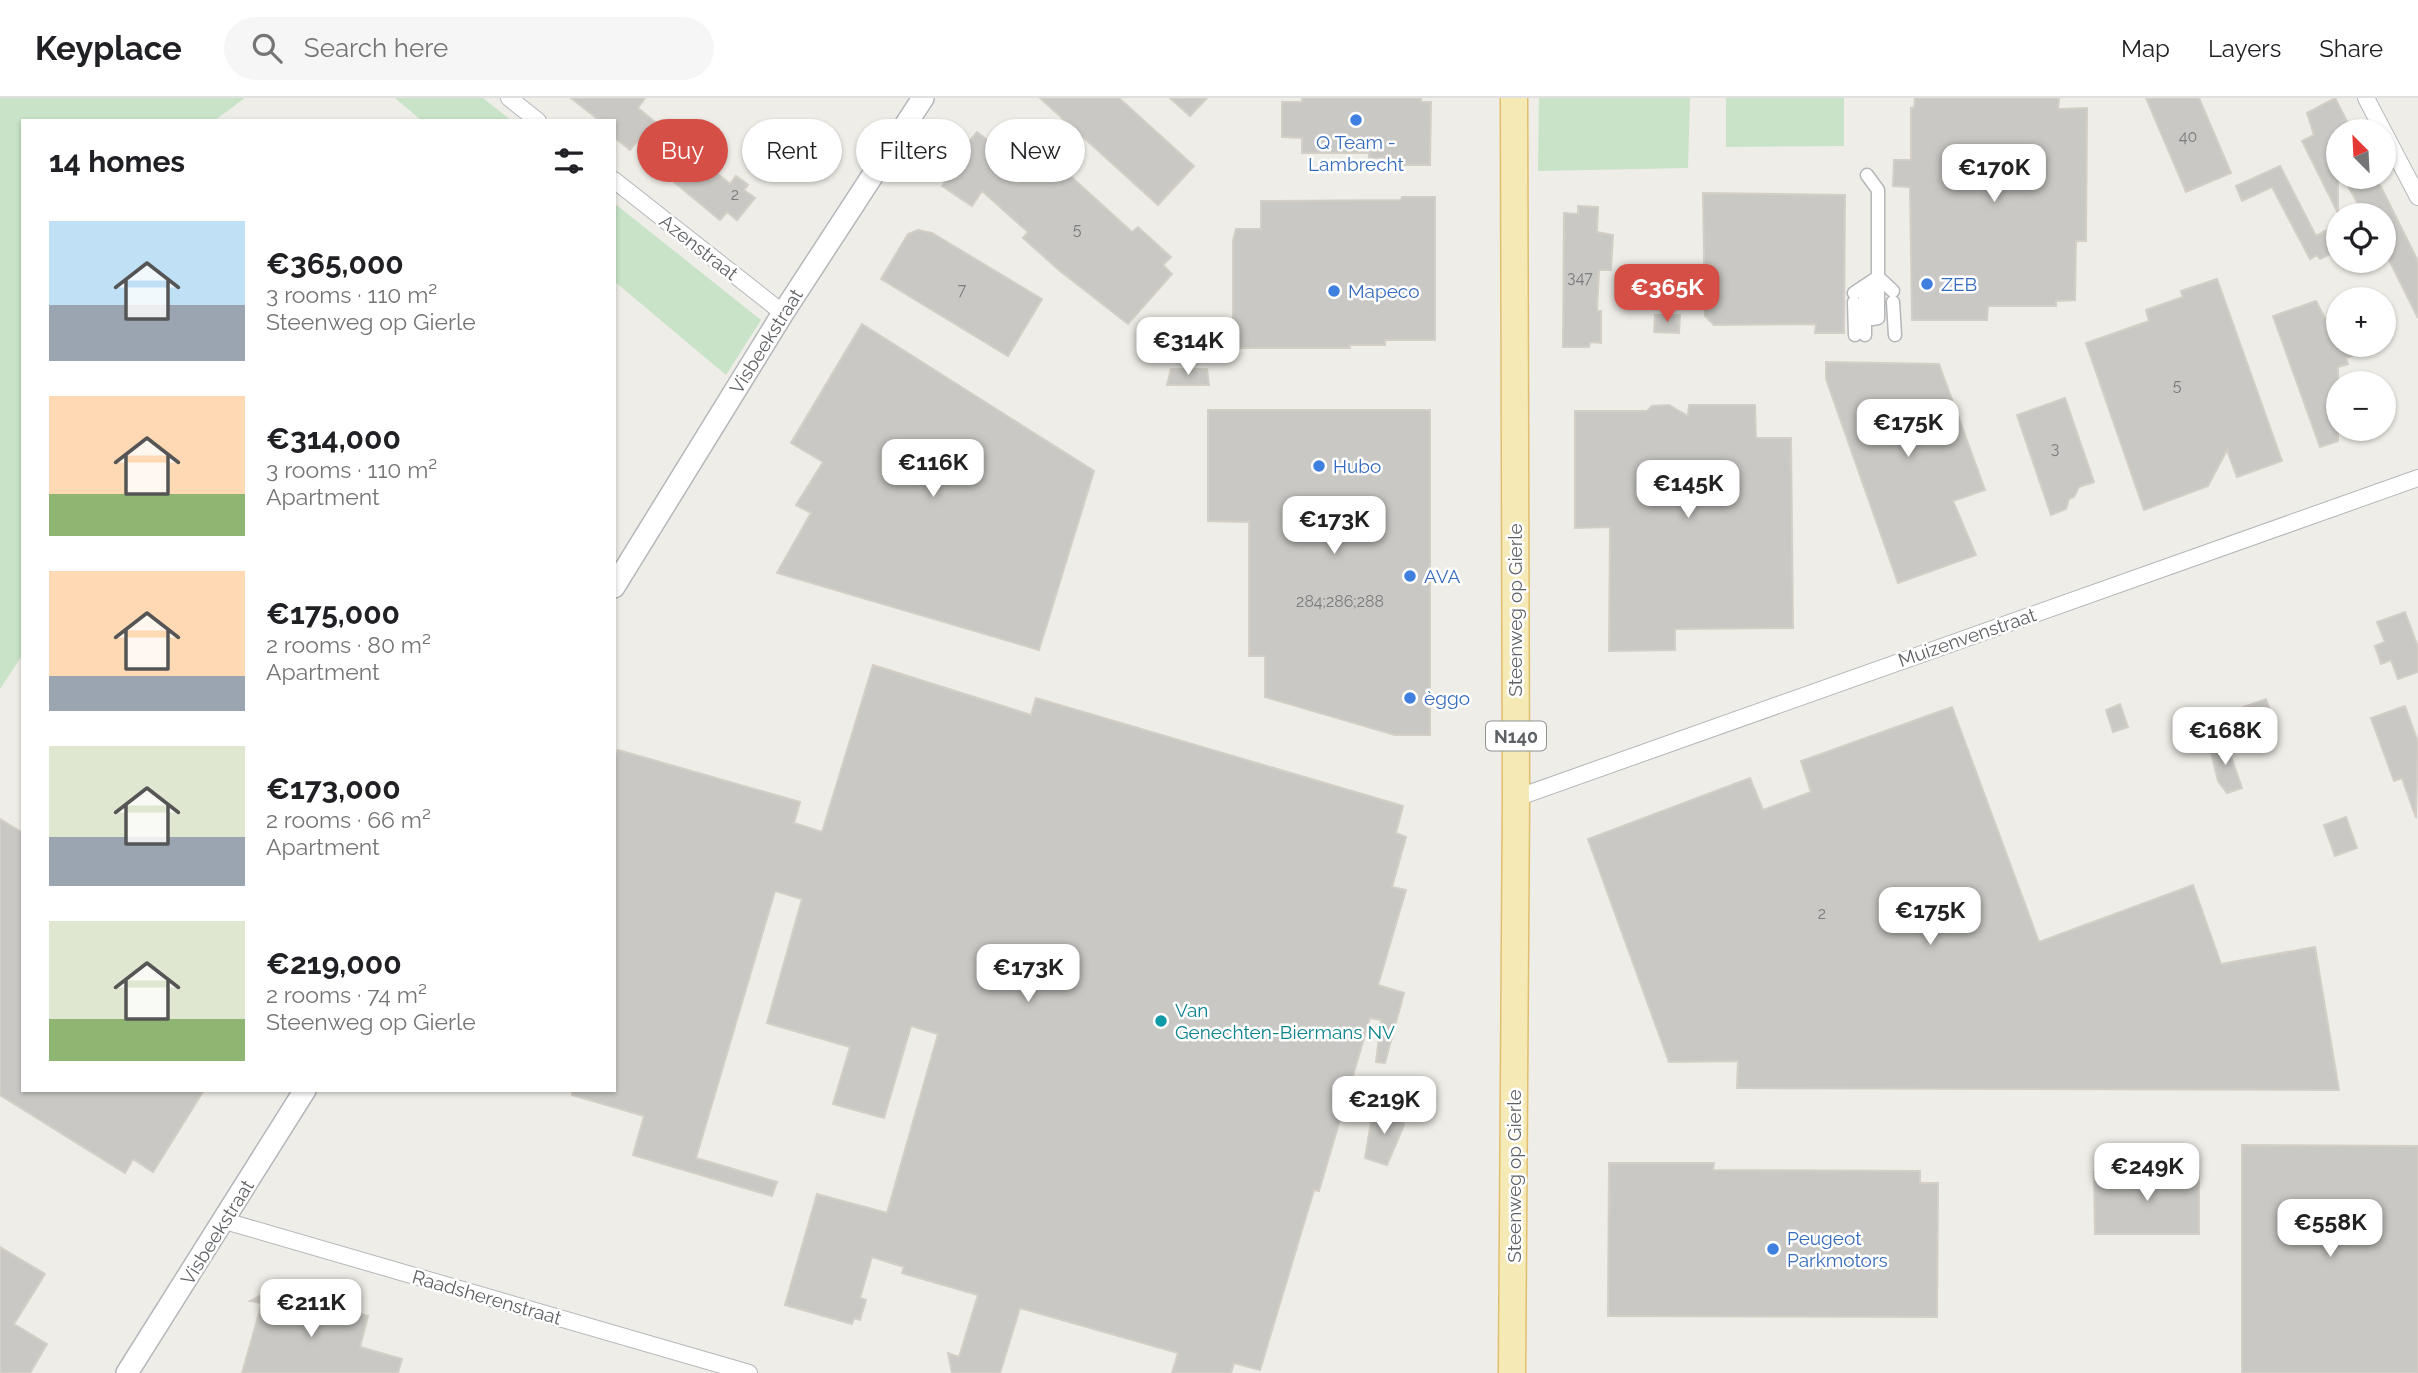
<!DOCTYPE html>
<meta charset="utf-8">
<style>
:root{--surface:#fff;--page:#f6f6f6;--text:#202124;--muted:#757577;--line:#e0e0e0;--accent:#d54f47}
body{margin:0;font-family:Raleway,sans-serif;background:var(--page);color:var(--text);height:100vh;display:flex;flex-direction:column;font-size:26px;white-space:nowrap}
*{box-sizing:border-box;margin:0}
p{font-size:23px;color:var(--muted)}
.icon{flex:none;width:38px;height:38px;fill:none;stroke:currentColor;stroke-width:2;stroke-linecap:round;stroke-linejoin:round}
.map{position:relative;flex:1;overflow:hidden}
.details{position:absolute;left:21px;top:21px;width:595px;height:973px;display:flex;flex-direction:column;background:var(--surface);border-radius:0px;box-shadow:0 2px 5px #0004}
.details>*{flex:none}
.hud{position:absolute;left:637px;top:21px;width:665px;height:63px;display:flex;gap:14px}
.needle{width:46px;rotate:336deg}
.buttons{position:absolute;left:2326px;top:21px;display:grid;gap:14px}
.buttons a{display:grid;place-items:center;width:70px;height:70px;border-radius:50%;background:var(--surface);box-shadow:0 2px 5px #0004;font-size:35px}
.price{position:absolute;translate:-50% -60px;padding:0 16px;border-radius:14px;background:#fff;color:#222;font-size:23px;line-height:46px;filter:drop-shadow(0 2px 4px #0008)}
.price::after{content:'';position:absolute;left:50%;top:42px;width:21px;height:16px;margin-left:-10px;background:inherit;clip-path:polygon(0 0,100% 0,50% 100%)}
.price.active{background:var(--accent);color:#fff}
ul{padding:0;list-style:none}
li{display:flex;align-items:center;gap:21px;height:175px;padding:0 28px}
li span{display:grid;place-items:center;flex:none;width:196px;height:140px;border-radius:0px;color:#555}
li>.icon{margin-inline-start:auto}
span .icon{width:84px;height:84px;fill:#fffc;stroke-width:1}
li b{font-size:30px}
h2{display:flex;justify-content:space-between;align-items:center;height:84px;padding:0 28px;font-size:30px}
.tag{padding:0 24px;border-radius:32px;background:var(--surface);box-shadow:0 2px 5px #0004;font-size:24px;line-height:63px}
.tag.active{background:var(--accent);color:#fff}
header{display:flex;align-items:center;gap:42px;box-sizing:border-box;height:98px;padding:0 35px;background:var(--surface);border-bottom:2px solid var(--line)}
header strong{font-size:33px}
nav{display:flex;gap:38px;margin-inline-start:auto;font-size:24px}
.search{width:490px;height:63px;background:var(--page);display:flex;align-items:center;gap:18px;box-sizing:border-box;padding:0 24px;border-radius:38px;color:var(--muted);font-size:26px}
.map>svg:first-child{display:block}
</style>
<header>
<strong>Keyplace</strong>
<div class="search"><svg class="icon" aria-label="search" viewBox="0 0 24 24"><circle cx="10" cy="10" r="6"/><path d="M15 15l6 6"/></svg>Search here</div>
<nav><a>Map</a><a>Layers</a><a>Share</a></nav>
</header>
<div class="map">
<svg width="2418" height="1275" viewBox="0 0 2418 1275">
<rect width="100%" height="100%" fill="#efede7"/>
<!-- green -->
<path fill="#c8e3c7" d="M0,0H245L214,23H23V556L0,591Z
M395,0H483L512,23H422Z
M1539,0H1690L1688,70L1538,73Z
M1726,0H1844V48L1726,49Z
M614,105L761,222L726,277L614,183Z"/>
<!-- building -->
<path fill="#cac8c4" stroke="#d3cfc6" stroke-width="2" d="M571,0H645L638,10L678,43L685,34L697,43L689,52L730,86L736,78L748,87L744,92L755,100L737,122L727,114L720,122L657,70L662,62L639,41L630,52L614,39V23H600Z
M1040,0H1119L1194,68L1158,107Z
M1170,0H1207L1190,18Z
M1302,0H1421V4H1431L1430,67H1383V60H1369V55H1302V40L1282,39V4H1302Z
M1915,0H2059L2058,11L2087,10L2086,143H2076L2075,202L2056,203V208H1988L1987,222H1912L1910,89L1893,88L1894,62H1911V10L1914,9Z
M2146,0H2199L2231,75L2186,94Z
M2335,0L2352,33H2338V115L2302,43L2314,37L2307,15Z
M977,34L1004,55L995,66L1018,86L1045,55L1132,134L1138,129L1171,159L1163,167L1172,176L1128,226L1060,173L1023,140L1028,134L982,93L972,108L942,88L968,53L964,50Z
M2280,68L2316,138L2338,126V152L2320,161L2317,157L2310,161L2272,89L2242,103L2236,88Z
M2343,79H2376L2418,163V220L2384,152V117H2364Z
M1703,95L1845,97L1844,235H1815L1816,226L1714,227L1705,218Z
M1402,99H1435V242H1385V247H1349L1350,250H1233V143L1236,131H1261V103L1401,102Z
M1578,108L1598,109L1597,134L1613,137L1611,172H1599L1597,213H1601V245L1590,244L1589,249H1563L1564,115L1578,116Z
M918,132L932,135L1042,201L1008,258L881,181L908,136Z
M2217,181L2282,363L2237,379L2227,352L2208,388L2144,412L2086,245L2149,223L2146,212L2183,199L2181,193Z
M2316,203L2328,226L2338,222V247L2378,249L2346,260L2348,266L2338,269V343L2320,349L2273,218Z
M1655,217H1680L1679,235L1654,234Z
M862,226L1094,373L1039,552L777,475L811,415L796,407L823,364L791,345Z
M1826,264L1939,266L1985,392L1953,403L1976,457L1898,485L1826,281Z
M1171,271H1207L1209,287H1167Z
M2065,300L2094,384L2079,389L2074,399L2069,401L2066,411L2051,417L2017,317Z
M1669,307L1688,318L1689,307H1755L1756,340H1791L1793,530L1675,531V552L1609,553L1610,429L1575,430V313H1647L1652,308Z
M1208,312H1430V637H1395L1265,599V558H1249V424L1208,423Z
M2405,514L2418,549V574L2398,581L2391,562L2381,566L2375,548L2385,544L2377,524Z
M873,567L1031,617L1036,600L1403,708L1396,735L1406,739L1392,789L1406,792L1378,887L1404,895L1385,965L1376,964L1381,922L1370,920L1319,1093L1314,1092L1260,1272L1234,1265L1231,1275H1172L1178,1255L1020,1210L1000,1275H952L948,1255L959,1259L978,1197L902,1175L904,1169L872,1159L860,1200L866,1202L860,1222L854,1220L852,1226L785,1207L817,1096L887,1115L938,936L911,928L884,1020L833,1006L850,949L767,925L802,801L775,793L696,1060L777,1084L772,1098L633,1057L644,1018L572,997V992H614V664L618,652L800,704L794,725L822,734Z
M2266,601L2273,621L2242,632L2235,612Z
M2120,606L2128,629L2113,634L2106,612Z
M2405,608L2418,644L2416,720L2402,680L2394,683L2371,620Z
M1952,609L2039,844L2193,787L2221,866L2315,849L2339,992L1737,990L1738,963L1669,964L1588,741L1750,680L1763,712L1811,694L1801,663Z
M2225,641L2242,690L2227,695L2218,683L2209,646Z
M2346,719L2357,750L2335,758L2324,727Z
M0,721L23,735V992H204L153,1074L133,1061L125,1075L0,997Z
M1388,1011L1399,1016L1404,1027L1387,1067L1365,1060L1372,1018Z
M2242,1047L2418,1048V1275H2242Z
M1609,1065H1714L1713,1072L1920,1073V1085H1938L1937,1219L1608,1218Z
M2199,1073V1136H2095L2094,1074Z
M0,1149L45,1176L14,1226L47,1246L30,1275H0Z
M275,1190L368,1218L360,1249L402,1261L398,1275H242L262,1205L250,1203Z"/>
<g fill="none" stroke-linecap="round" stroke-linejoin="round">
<defs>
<path id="pedestrian" d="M1854,195L1878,179L1893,193
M1854,204L1855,237
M1893,204L1895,237
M1865,237V194H1870L1872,221L1878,220V92L1867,77"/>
<path id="minor" d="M509,0L538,23
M2366,0L2418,99
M614,82L783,215
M1516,700L2418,380
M225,1123L749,1275"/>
<path id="tertiary" d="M614,489L783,215L923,0
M127,1275L305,992"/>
<path id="primary" d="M1512,1275L1516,700L1514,0"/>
</defs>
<!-- pedestrian casing -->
<use href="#pedestrian" stroke="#b4b7ba" stroke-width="15"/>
<!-- minor casing -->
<use href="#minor" stroke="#b4b7ba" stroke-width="18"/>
<!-- tertiary casing -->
<use href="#tertiary" stroke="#b4b7ba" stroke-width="24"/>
<!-- primary casing -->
<use href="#primary" stroke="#e1be6e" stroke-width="29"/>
<!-- pedestrian -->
<use href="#pedestrian" stroke="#fff" stroke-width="12"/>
<!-- minor -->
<use href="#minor" stroke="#fff" stroke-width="16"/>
<!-- tertiary -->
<use href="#tertiary" stroke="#fff" stroke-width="21"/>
<!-- primary -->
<use href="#primary" stroke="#f5eab5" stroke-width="26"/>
</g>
<!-- markers -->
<g fill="#3f7fe0" stroke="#fff" stroke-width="2.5">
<circle cx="1356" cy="22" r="7"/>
<circle cx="1927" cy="186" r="7"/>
<circle cx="1334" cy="193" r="7"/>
<circle cx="1319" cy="368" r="7"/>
<circle cx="1410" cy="478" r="7"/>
<circle cx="1410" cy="600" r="7"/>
<circle cx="1773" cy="1151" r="7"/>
</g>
<circle fill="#0f9aa8" stroke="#fff" stroke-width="2.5" cx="1161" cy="923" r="7"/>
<g text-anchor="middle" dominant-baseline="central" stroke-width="5" stroke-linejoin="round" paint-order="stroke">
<!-- number labels -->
<g font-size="16" fill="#7a7c7d">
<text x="2188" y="38">40</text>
<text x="735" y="96">2</text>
<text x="1077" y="131">5</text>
<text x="1580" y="179">347</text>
<text x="962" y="191">7</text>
<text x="2177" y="287">5</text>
<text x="2055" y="350">3</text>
<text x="1340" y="503">284;286;288</text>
<text x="1822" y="815">2</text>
</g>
<!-- shield labels -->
<rect fill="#fff" stroke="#8f9193" stroke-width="2" x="1486" y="623.5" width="60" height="29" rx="5"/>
<g font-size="18" font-weight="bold" fill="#5f6265">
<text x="1516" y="638">N140</text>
</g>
<!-- shop labels -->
<g font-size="19" fill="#366cbe" stroke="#fff" text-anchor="start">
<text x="1356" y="44" text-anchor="middle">Q Team -<tspan x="1356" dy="22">Lambrecht</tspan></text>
<text x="1941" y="186">ZEB</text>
<text x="1348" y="193">Mapeco</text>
<text x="1333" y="368">Hubo</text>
<text x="1424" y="478">AVA</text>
<text x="1424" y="600">èggo</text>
<text x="1787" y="1140">Peugeot<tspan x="1787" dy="22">Parkmotors</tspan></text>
</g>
<!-- street labels -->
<g font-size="19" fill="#5f6265" stroke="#fff">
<text transform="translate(699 149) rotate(38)">Azenstraat</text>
<text transform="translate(766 243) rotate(-58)">Visbeekstraat</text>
<text transform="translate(1515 512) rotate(-90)">Steenweg op Gierle</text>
<text transform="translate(1967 539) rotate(-19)">Muizenvenstraat</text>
<text transform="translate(1514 1078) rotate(-90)">Steenweg op Gierle</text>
<text transform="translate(217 1134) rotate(-58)">Visbeekstraat</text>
<text transform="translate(487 1199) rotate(16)">Raadsherenstraat</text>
</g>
<!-- culture labels -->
<g font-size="19" fill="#0d838f" stroke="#fff" text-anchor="start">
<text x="1175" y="912">Van<tspan x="1175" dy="22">Genechten-Biermans NV</tspan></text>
</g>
</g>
</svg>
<div class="buttons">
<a><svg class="needle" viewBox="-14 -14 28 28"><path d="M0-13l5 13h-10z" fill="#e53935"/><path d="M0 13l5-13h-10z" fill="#757577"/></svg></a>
<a><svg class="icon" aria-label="locate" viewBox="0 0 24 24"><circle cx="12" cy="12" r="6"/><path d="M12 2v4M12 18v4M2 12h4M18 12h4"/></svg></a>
<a>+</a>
<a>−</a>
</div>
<b class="price" style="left:1994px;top:106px">€170K</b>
<b class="price active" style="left:1667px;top:226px">€365K</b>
<b class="price" style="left:1188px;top:279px">€314K</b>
<b class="price" style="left:1908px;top:361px">€175K</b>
<b class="price" style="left:933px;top:401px">€116K</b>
<b class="price" style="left:1688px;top:422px">€145K</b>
<b class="price" style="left:1334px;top:458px">€173K</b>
<b class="price" style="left:2225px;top:669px">€168K</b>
<b class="price" style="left:1930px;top:849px">€175K</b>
<b class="price" style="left:1028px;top:906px">€173K</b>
<b class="price" style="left:1384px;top:1038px">€219K</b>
<b class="price" style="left:2147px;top:1105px">€249K</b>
<b class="price" style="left:2330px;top:1161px">€558K</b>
<b class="price" style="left:311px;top:1241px">€211K</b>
<div class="hud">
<a class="tag active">Buy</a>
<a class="tag">Rent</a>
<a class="tag">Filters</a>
<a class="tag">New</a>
</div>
<section class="details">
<h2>14 homes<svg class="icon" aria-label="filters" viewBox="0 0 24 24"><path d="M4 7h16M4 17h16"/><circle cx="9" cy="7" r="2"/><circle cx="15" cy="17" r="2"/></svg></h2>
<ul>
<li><span style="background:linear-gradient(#bfe0f5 60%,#9aa5b1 0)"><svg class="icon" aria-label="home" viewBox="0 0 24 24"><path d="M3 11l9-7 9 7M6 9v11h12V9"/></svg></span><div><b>€365,000</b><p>3 rooms · 110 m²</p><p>Steenweg op Gierle</p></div></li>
<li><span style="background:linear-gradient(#ffd9b3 70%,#8fb573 0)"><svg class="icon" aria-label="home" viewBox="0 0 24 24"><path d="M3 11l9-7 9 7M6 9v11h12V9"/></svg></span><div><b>€314,000</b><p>3 rooms · 110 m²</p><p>Apartment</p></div></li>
<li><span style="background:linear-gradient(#ffd9b3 75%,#9aa5b1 0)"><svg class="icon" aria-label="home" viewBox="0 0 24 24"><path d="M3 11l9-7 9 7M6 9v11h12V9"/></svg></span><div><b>€175,000</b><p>2 rooms · 80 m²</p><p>Apartment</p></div></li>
<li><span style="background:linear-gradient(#dfe7d0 65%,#9aa5b1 0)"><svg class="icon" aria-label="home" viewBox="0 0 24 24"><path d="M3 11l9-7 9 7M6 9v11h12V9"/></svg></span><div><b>€173,000</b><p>2 rooms · 66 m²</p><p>Apartment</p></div></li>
<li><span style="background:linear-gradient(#dfe7d0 70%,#8fb573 0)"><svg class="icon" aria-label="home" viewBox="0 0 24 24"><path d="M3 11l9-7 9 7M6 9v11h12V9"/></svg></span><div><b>€219,000</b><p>2 rooms · 74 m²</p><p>Steenweg op Gierle</p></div></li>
</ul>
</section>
</div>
